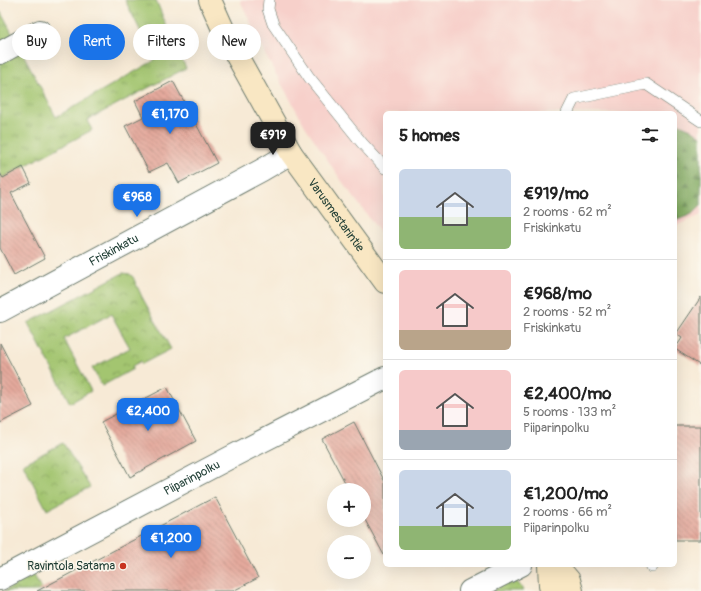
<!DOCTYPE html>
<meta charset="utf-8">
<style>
:root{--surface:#fff;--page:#f6f6f6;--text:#222;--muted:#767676;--line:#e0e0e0;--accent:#1a73e8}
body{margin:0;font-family:Pangolin,sans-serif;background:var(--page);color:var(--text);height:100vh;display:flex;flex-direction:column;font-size:15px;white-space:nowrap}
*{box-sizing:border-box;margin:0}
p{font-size:13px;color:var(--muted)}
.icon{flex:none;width:22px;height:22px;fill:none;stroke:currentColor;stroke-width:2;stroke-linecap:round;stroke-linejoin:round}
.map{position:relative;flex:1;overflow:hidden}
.sheet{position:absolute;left:383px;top:111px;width:294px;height:456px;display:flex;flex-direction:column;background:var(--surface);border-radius:6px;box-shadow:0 4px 16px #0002}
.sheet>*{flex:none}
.hud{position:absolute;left:12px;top:24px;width:311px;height:36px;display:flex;gap:8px}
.fabs{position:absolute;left:327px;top:483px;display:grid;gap:8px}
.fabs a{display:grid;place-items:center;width:44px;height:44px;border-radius:50%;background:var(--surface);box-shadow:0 4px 16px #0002;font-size:20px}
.price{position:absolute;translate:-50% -34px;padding:0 9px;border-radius:8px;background:var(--accent);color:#fff;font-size:13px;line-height:26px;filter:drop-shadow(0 1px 2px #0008)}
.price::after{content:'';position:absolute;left:50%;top:24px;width:12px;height:9px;margin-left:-6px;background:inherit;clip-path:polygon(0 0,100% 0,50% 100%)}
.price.current{background:#222;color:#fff}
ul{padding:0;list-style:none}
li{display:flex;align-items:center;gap:12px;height:100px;padding:0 16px}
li+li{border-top:1px solid var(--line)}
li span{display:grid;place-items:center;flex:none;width:112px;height:80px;border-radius:6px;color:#555}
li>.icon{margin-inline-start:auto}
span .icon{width:48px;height:48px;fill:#fffc;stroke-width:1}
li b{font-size:17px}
h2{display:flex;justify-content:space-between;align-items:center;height:48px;padding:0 16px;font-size:17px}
.pill{padding:0 14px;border-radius:18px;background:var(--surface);box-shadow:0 4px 16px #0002;font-size:14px;line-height:36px}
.pill.current{background:var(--accent);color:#fff}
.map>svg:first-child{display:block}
</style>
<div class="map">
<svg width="701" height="591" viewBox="0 0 701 591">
<defs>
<pattern id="grass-tufts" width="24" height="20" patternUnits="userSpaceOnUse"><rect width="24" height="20" fill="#a3c56f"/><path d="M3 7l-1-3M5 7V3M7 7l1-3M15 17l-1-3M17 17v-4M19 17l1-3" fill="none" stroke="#84a15c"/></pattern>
<pattern id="forest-firs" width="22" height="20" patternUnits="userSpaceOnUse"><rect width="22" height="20" fill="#82aa62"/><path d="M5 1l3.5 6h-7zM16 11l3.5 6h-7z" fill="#6a8c52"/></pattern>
<pattern id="park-crowns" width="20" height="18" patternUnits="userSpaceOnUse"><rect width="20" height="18" fill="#a3c56f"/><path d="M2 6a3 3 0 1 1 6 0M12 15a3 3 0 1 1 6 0" fill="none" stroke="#84a15c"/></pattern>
<pattern id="building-back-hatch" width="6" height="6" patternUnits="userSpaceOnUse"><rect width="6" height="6" fill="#e4a99c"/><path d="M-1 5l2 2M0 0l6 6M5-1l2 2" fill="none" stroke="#b88b80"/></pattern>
</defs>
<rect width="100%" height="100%" fill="#fbf7ec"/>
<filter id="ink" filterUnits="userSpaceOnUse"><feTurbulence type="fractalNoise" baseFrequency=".025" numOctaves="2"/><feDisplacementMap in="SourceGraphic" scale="8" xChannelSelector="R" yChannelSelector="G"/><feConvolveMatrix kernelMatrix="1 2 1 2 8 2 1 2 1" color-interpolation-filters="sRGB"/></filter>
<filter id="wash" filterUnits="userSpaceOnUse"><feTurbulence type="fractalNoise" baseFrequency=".012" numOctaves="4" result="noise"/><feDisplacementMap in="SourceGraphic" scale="16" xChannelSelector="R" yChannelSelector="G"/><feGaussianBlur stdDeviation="0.9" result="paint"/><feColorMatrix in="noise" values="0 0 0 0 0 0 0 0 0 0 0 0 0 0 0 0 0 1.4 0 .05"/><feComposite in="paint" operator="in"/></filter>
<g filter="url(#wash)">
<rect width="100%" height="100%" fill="#f7ead6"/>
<!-- built -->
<path fill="#f7d0ca" d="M240,0H701V215L675,226V113H385V239L341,180L305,126L266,56Z"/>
<!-- grass -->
<path fill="url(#grass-tufts)" stroke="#618152" d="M125,0H156L172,39L186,68L87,120L92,130L0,179V58L20,48L56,117L155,60Z
M0,11L14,37L0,45Z
M512,580C518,581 521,586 523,591H492Z"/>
<!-- forest -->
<path fill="url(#forest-firs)" stroke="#50744b" d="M675,122L691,129L701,136V205L692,214L675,221Z"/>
<!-- park -->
<path fill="url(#park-crowns)" stroke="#618152" d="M123,273L130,274L133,277L142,297L171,349L142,364L141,361L132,366L133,369L102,386L92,368L130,348L111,314L64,339L91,391L70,403L28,323Z
M63,443L90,487L47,510L23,464Z
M34,575L42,591H4Z"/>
<g id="blocks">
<!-- building -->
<path fill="url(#building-back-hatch)" d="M173,81L217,163L179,183L168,163L149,172L125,126L143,117L135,101Z
M23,167L31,183L11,193L45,258L14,275L0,248V173L3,178Z
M701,297V366L675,349L682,338L676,334Z
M0,343L33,406L0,423Z
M167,387L196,441L130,477L101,422Z
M354,422L385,482V557L364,518V490H349L322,439Z
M675,426H701V540H675Z
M215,497L258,578L233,591H37Z"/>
</g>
</g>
<g filter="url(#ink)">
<use href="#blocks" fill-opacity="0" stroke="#6b7a6d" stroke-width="1"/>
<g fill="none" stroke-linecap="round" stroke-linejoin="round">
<defs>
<path id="lane" d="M269,0L268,9L273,24L309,77L362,143L385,168
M567,113L574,99L646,84L701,121
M651,565L652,567"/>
<g id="street">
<path d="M0,53L40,31"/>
<path id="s1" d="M0,311L262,170L291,153"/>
<path id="s2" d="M0,579L231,457L385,378"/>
<path d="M470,591L521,565"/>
</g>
<g id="secondary">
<path id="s3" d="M210,0L228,40L291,153L385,282"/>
<path d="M549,565L550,586L552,591"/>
<path d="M556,565L569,580L572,591"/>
</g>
</defs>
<!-- lane casing -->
<use href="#lane" stroke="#6b7a6d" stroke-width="12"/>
<!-- street casing -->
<use href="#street" stroke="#6b7a6d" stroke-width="24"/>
<!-- secondary casing -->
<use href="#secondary" stroke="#6b7a6d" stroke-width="24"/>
<!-- lane -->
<use href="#lane" stroke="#fff" stroke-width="11"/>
<!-- street -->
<use href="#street" stroke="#fff" stroke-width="22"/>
<!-- secondary -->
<use href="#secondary" stroke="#f9e7c3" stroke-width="22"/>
</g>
</g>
<!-- markers -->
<circle fill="#c8321e" stroke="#fbf7ec" stroke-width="1.5" cx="123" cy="566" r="4"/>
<g text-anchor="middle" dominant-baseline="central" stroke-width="3" stroke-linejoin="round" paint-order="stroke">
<!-- street labels -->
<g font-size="12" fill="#1f3d34" stroke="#fbf7ec">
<text stroke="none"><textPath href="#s3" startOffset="250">Varusmestarintie</textPath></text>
<text stroke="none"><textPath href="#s1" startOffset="129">Friskinkatu</textPath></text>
<text stroke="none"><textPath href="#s2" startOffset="217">Piiparinpolku</textPath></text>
</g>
<!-- poi labels -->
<g font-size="12" fill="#1f3d34" stroke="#fbf7ec" text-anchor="end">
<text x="115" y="566">Ravintola Satama</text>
</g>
</g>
</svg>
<div class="fabs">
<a>+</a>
<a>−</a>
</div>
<b class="price" style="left:170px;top:135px">€1,170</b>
<b class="price current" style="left:273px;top:156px">€919</b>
<b class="price" style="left:137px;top:218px">€968</b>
<b class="price" style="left:148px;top:432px">€2,400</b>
<b class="price" style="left:171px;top:559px">€1,200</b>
<div class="hud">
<a class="pill">Buy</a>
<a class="pill current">Rent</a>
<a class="pill">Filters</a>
<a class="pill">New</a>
</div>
<section class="sheet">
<h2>5 homes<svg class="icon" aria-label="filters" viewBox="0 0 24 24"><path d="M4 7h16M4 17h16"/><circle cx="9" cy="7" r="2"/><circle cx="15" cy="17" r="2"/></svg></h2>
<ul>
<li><span style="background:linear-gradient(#c9d6e8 60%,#8fb573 0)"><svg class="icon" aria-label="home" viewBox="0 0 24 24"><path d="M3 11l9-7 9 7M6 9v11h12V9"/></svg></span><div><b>€919/mo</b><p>2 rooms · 62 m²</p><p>Friskinkatu</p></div></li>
<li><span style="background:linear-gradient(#f6c9c9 75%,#b9a48a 0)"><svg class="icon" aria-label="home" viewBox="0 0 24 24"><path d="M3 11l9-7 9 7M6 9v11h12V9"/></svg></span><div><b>€968/mo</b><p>2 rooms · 52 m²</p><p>Friskinkatu</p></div></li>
<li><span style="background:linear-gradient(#f6c9c9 75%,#9aa5b1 0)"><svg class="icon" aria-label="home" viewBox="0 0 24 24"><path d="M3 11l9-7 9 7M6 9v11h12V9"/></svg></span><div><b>€2,400/mo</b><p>5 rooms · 133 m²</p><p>Piiparinpolku</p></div></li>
<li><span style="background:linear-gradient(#c9d6e8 70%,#8fb573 0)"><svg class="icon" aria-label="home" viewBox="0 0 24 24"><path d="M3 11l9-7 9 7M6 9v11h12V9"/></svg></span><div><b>€1,200/mo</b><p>2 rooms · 66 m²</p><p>Piiparinpolku</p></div></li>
</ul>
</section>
</div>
